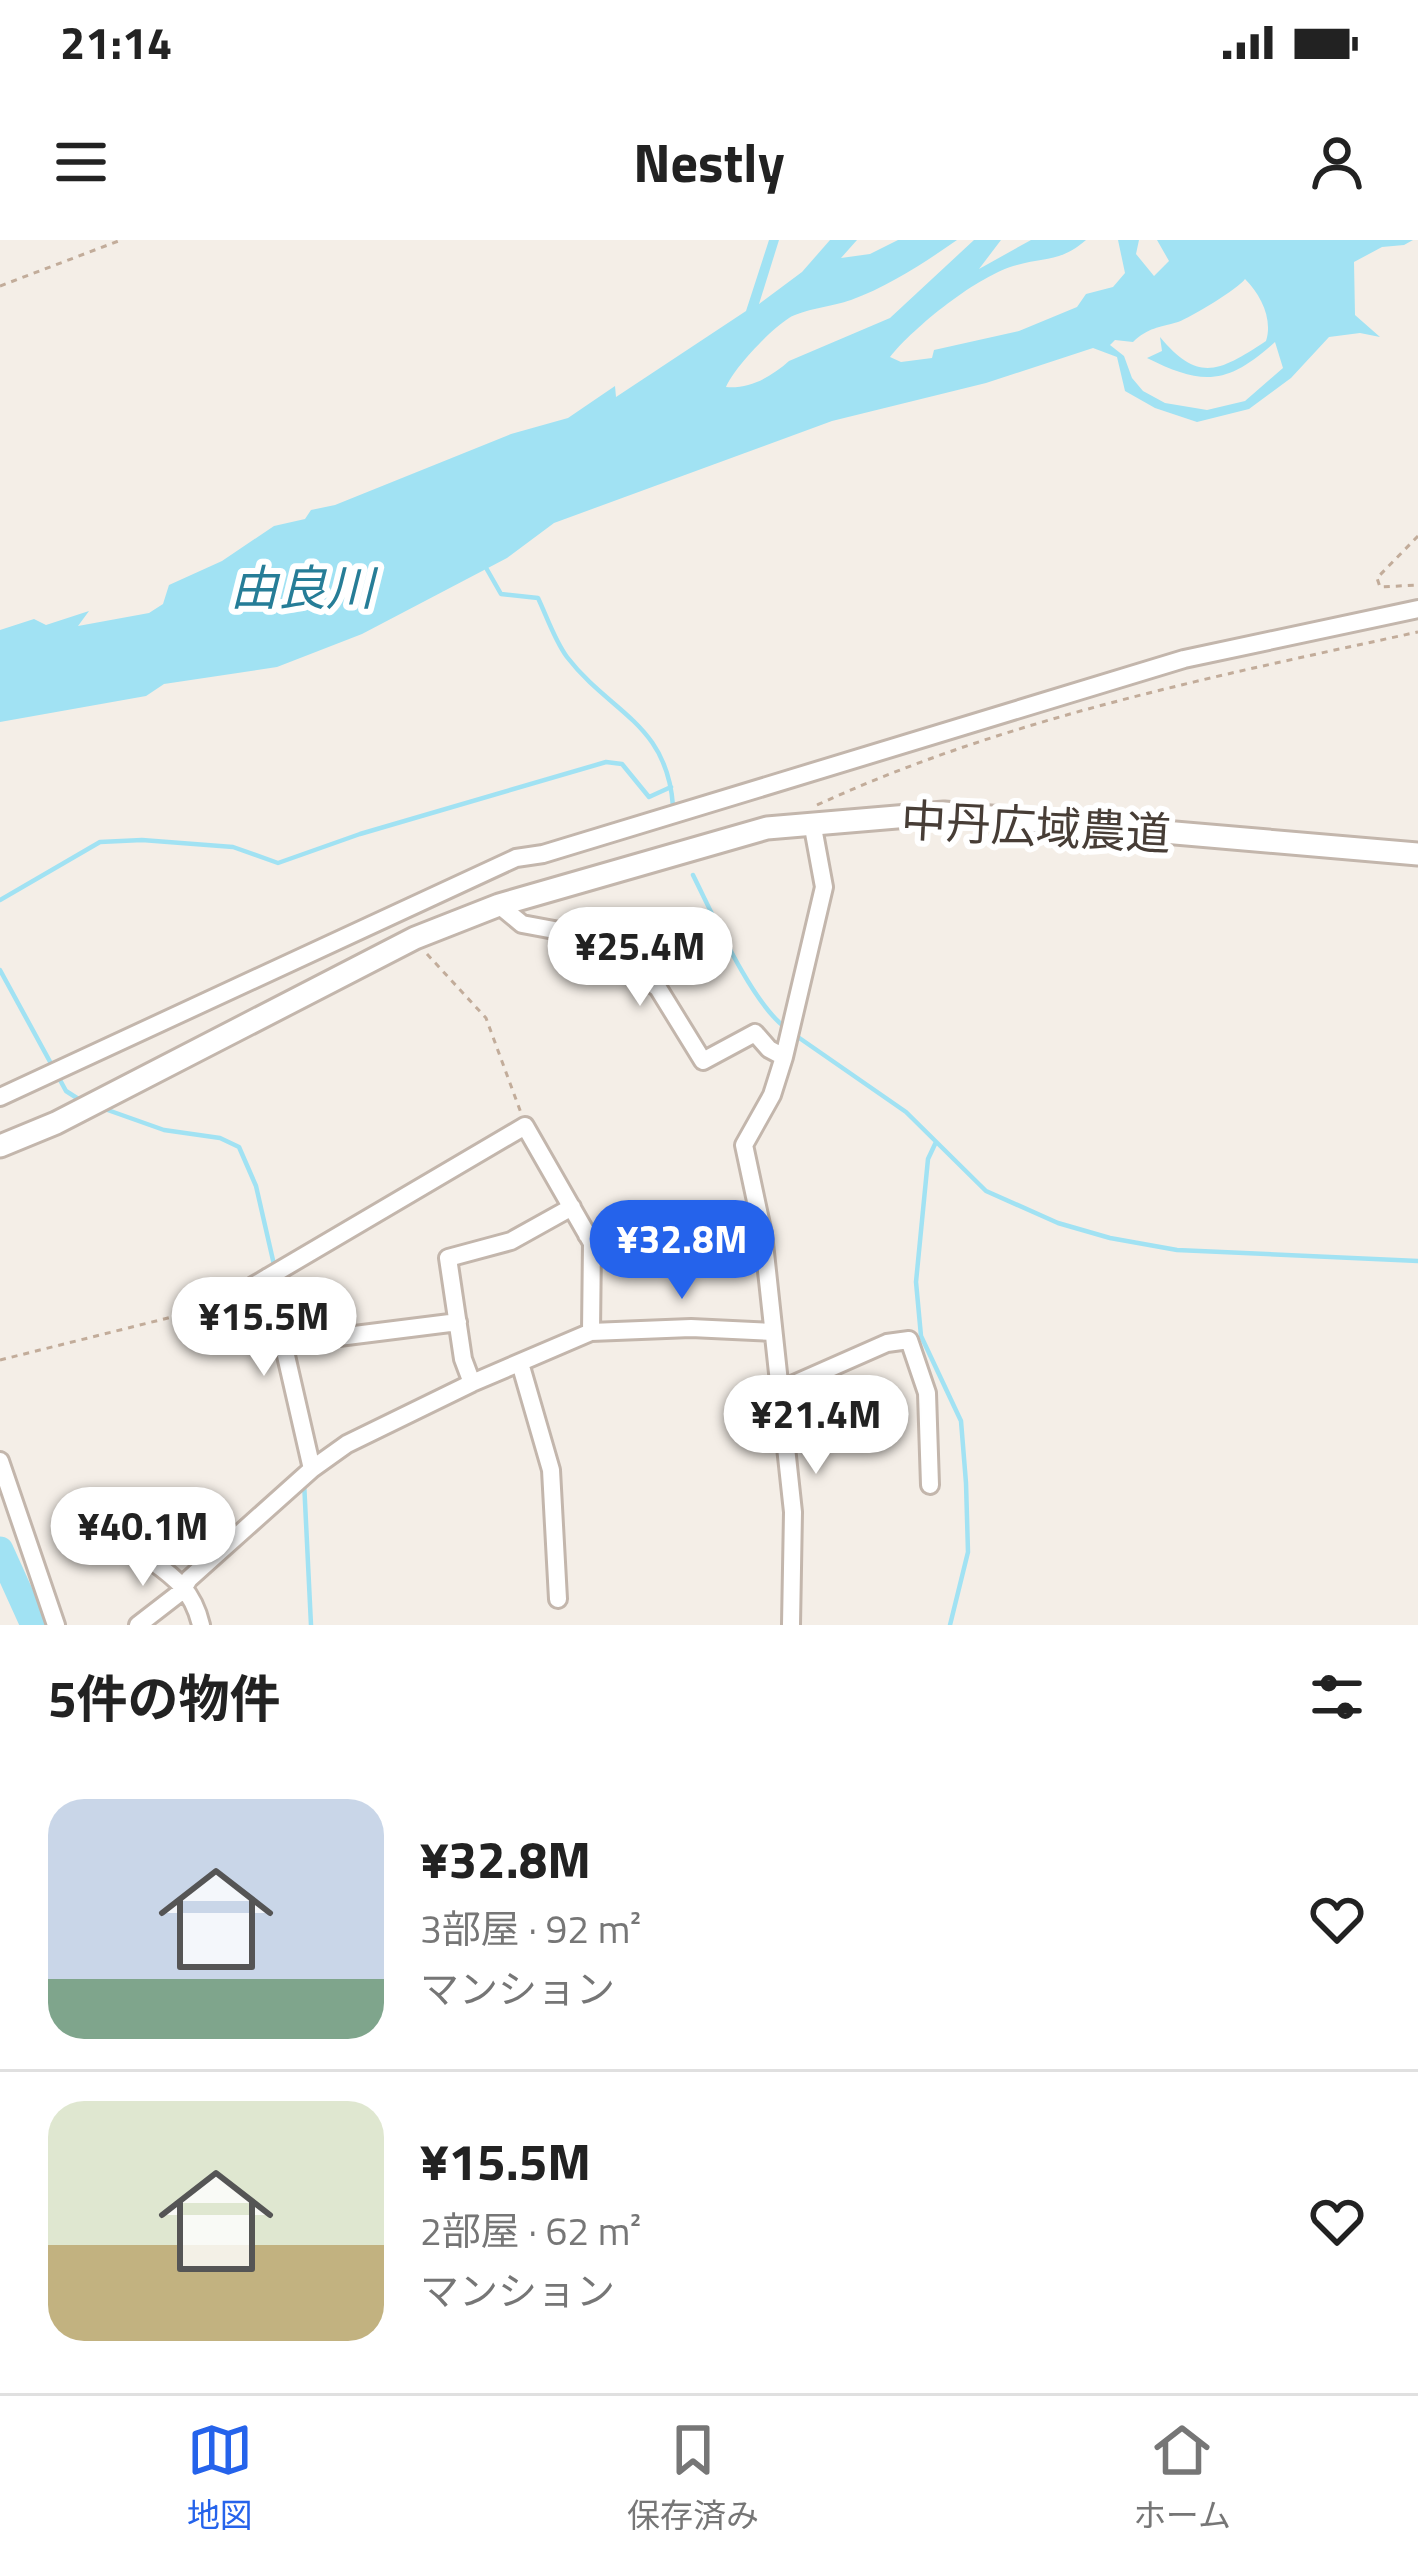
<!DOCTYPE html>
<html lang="ja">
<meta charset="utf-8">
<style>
:root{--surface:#fff;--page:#f2f2f2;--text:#222;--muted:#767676;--line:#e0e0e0;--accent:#2563eb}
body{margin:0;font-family:"Titillium Web","Noto Sans JP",sans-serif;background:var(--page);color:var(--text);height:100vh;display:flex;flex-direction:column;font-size:45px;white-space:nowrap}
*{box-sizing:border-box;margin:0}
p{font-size:39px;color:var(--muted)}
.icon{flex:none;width:66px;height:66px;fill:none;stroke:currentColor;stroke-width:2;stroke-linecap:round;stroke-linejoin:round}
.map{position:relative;height:1385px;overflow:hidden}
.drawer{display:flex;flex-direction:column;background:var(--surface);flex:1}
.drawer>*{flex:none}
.price{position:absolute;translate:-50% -102px;padding:0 27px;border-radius:42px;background:#fff;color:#222;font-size:39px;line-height:78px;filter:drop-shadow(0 3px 6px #0008)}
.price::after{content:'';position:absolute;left:50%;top:72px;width:36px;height:27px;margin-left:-18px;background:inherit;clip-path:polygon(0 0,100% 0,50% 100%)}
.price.on{background:var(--accent);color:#fff}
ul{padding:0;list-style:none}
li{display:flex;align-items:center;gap:36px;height:300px;padding:0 48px}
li+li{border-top:3px solid var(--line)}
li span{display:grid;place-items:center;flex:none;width:336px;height:240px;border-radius:36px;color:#555}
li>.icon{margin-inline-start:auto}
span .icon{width:144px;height:144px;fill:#fffc;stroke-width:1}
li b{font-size:51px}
h2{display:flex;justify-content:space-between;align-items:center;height:144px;padding:0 48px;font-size:51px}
.status{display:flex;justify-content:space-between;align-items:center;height:84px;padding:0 60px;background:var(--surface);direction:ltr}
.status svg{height:33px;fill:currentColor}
header{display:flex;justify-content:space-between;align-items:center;height:156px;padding:0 48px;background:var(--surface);font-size:54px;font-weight:700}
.tab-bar{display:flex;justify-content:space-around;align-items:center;height:168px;border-top:3px solid var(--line);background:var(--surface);font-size:33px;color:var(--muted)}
.tab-bar a{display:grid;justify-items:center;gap:6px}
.tab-bar .on{color:var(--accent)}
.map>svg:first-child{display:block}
</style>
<div class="status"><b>21:14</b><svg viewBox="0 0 49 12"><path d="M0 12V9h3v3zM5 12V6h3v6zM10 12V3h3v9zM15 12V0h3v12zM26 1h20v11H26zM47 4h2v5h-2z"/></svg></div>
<header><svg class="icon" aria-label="menu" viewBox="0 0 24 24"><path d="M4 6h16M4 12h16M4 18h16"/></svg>Nestly<svg class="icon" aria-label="person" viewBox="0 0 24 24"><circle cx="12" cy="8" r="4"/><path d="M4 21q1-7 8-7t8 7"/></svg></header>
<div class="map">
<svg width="1418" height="1385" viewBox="0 0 1418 1385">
<rect width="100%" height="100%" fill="#f4eee7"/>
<!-- water -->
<path fill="#a1e2f3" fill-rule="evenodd" d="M769,0H779L759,64L802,32L830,0H857L841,18L870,14L898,0H957C924,23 889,46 851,60C834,66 801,70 789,78C770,90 734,128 726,147C750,149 771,137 789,121L890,78L974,0H1001L979,29L1031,0H1086C1061,22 1045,17 1017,25C978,35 914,87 890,117L901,122L932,118L934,110L1019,91L1077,67L1086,54L1113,47L1125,33L1118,0H1139L1136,14L1154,36L1169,21L1157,0H1413L1404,5L1382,7L1354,22L1355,75L1380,97L1360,93L1329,97L1291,138L1249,169L1197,182L1155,168L1125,151L1117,117L1093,108L986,143L832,181L554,283L507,318L362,394L277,427L164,444L146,456L0,482V390L34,379L46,385L89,371L78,386L149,373L163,364L169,345L222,321L274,286L305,279L311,270L335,265L511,194L568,178L615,146L616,157L746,71ZM1245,39C1261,55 1273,79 1266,101C1220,131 1199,144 1160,97L1162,111L1147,118C1203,146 1227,145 1275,102L1283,128L1245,161L1207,170L1165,163L1143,151L1132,138L1124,116L1110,105L1115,100L1133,102C1149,87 1158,88 1178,82C1190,78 1239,48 1245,39Z"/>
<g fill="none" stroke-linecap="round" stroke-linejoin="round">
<!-- stream -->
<path stroke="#a1e2f3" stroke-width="4.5" d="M485,326L501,354L538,358C547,377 555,401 567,417C610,473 667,483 673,566
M693,635C713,675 752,764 786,788
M0,660L100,602L142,600L233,607L278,623L360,594L606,522L622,524L649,557L671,547
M0,730L66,851L80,860
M795,795L906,872L986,951L1058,983L1110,998L1177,1010L1418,1021
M102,868L164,890L220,898L239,907L256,946L275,1029
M936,902L928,919L916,1042L921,1096L961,1181L966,1243L968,1312L950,1385
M278,1040L294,1098
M304,1241L311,1385"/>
<!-- river -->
<path stroke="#a1e2f3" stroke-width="27" d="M0,1310L34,1385"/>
<defs>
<path id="minor" d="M499,665L522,684L581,695L658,748L703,821L755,793L769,809L784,817
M0,857L516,618L543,614L1184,419L1418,369
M587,995L674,985
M268,1037L312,1229
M253,1046L525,886L592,1003L591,1092
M283,1104L458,1082
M520,1123L551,1230L558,1359
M472,1143L463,1119L448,1018L511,1001L572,967
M778,1151L887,1103L909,1100L927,1153L930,1245
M0,1221L56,1385
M119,1294C154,1329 189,1334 201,1385
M138,1385L182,1351L189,1339L312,1229L347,1204L472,1143L591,1092L691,1088L773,1092
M791,1385L793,1272L763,994L744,905L772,855L784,817L824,647L812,582"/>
<path id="tertiary" d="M0,906L56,883L415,698L499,665L767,588L944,573L1418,614"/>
</defs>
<!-- minor casing -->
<use href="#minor" stroke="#c3b6ac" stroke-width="22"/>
<!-- tertiary casing -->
<use href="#tertiary" stroke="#c3b6ac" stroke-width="27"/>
<!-- path -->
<path stroke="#c2ac9a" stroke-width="3" stroke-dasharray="6 6" stroke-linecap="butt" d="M0,46L121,0
M1418,296L1377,338L1380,347L1418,345
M817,565C1006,478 1216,436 1418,392
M427,714L486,778L521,873
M0,1120L200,1070L240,1052"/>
<!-- minor -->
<use href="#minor" stroke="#fff" stroke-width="16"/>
<!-- tertiary -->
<use href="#tertiary" stroke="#fff" stroke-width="21"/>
</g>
<g text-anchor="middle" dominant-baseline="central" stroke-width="12" stroke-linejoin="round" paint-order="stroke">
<!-- street labels -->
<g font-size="45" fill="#473d36" stroke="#fff">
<text transform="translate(1036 586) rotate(3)">中丹広域農道</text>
</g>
<!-- water labels -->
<g font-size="48" font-style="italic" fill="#267d97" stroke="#fff">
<text x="302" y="347">由良川</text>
</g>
</g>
</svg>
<b class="price" style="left:640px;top:769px">¥25.4M</b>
<b class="price on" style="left:682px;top:1062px">¥32.8M</b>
<b class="price" style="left:264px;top:1139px">¥15.5M</b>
<b class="price" style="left:816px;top:1237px">¥21.4M</b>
<b class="price" style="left:143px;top:1349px">¥40.1M</b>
</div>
<section class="drawer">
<h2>5件の物件<svg class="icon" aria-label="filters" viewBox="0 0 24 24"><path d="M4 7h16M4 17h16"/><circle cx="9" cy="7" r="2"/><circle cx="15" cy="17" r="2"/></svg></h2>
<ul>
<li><span style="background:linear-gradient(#c9d6e8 75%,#7fa58c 0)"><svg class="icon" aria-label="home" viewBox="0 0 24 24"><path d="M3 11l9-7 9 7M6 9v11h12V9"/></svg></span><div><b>¥32.8M</b><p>3部屋 · 92 m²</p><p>マンション</p></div><svg class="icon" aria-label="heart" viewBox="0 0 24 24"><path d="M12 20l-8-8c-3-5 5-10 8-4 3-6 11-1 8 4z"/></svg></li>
<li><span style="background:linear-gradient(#dfe7d0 60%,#c2b280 0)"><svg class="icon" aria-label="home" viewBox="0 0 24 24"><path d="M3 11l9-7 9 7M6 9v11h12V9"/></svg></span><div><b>¥15.5M</b><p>2部屋 · 62 m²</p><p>マンション</p></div><svg class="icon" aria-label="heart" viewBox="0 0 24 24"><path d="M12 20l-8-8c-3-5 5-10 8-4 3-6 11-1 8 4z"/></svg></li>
</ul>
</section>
<nav class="tab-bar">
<a class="on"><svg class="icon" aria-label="map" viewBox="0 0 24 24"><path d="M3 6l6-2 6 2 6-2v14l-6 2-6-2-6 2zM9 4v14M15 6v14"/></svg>地図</a>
<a><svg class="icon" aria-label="saved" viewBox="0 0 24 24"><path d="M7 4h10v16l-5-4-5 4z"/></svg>保存済み</a>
<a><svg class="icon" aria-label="home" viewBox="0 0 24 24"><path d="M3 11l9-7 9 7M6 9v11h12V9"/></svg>ホーム</a>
</nav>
